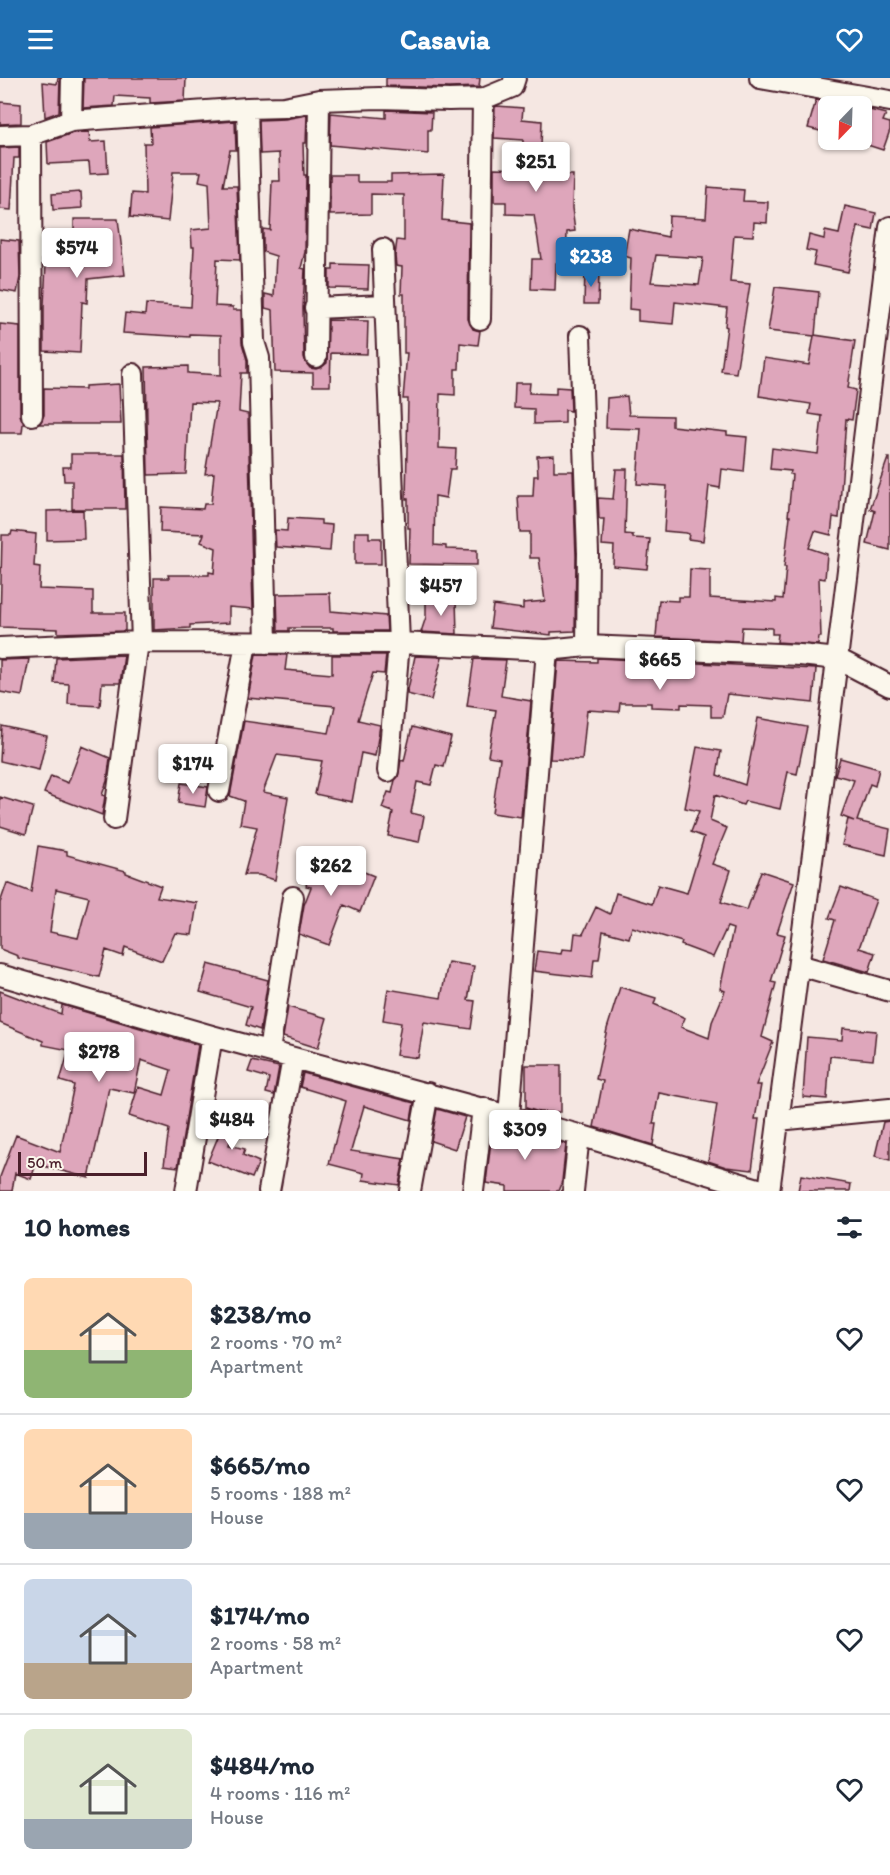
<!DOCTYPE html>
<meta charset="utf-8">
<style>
:root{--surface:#fff;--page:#f2f2f3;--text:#1f2937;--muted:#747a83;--line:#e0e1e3;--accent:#1f6fb2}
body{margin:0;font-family:Itim,sans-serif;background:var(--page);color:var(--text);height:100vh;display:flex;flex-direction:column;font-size:22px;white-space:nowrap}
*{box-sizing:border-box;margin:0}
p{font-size:20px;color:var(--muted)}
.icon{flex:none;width:33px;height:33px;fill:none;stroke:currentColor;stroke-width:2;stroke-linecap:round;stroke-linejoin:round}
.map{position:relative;height:1113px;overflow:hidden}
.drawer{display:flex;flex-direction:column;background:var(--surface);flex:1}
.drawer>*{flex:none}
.needle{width:39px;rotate:203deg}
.controls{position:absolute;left:818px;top:18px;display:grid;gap:12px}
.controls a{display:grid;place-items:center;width:54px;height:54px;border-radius:9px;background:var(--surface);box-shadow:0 2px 4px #0004;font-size:30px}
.scale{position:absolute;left:18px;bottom:15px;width:129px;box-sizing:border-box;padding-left:6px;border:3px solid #4a1f2b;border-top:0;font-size:16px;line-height:21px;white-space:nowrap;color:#4a1f2b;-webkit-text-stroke:4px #fbf7ec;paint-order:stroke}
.price{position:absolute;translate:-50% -51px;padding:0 14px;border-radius:6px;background:#fff;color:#222;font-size:20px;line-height:39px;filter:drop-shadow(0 2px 3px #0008)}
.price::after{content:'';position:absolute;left:50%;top:36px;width:18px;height:14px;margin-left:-9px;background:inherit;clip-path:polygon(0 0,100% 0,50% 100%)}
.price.selected{background:var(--accent);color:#fff}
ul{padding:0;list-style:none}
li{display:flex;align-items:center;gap:18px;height:150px;padding:0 24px}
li+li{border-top:2px solid var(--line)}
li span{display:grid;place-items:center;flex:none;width:168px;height:120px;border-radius:9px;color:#555}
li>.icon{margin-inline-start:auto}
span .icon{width:72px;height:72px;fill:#fffc;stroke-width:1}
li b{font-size:26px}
h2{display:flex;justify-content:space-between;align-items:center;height:72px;padding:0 24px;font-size:26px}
header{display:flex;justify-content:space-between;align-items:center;height:78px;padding:0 24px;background:var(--accent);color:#fff;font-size:27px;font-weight:700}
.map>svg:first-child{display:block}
</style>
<header><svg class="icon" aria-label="menu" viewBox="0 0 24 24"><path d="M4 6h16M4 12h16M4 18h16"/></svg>Casavia<svg class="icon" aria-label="heart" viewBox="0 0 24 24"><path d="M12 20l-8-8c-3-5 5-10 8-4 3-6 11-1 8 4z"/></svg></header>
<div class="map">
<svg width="890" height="1113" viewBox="0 0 890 1113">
<rect width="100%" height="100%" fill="#f5e7e2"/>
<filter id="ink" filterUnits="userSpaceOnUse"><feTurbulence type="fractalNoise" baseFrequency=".0167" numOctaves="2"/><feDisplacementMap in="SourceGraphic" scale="12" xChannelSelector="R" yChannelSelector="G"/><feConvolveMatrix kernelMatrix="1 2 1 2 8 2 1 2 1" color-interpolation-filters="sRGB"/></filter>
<g filter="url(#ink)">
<!-- building -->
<path fill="#dea6bb" stroke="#4a1f2b" stroke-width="1.5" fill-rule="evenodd" d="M58,0H60L59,34L45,39L43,4L57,6Z
M84,0H186L185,23L150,25V20L115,18L114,28L83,30Z
M386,0H480L479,9L449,10L386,8Z
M816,22L852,28H828V55L808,50Z
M0,24L21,26V45L0,46Z
M497,28L523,30L522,41L542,43L541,68H548L547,89L563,90V97H573L572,130L575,153L567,154L566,185H556L555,212L531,211L532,181H541L534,137L506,136V124H494V90L522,91L523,62L494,60L495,29Z
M861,30L886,36L883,43L890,45V52L883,72L861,65Z
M386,32L432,34L431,52H428V76L330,67L331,35L386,40Z
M307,37L306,65H303L304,97H306L305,174L301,190L305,191L303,230L304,279L306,285L310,290L316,291L322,289L327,285L328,242L368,243L367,276L331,275L330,308H313V295L275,294L273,232L265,230V216L274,218L276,178L263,174V151L270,152L272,103H280L279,75L260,76L259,42L285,41Z
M235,43L236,72H230L223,108H237L240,182L217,181L215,228L233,229V232H241L242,265L247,282V295H241L239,334L248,336L253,531L229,529V545L190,547V550L154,552V500H169L168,497H209V494L214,495L216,470L201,464L204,456L160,454L161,429L203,431L204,426H211L214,395L205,396L217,325L190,324L186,396L148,397L146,289L188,288V295L221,297V257L190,256V259L123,255L125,235L145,237L146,226L191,229L194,169H192L191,152L211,150L209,105L199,103L201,94H173L168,143L130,139L132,115L145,116L144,65H151L150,49Z
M89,54L90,64L106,63L108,95L90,96L89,84L48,86L47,64L73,55Z
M19,69V80H14L11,132L0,131V70Z
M444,96L442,142L469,145L468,241L473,251L480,253L478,267L460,265L459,291H455V317L440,316L439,370L456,371L455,391H450L446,420L435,418L434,467L446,468V471L477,472V487L409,486L410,450H408V421H406L408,321H403L407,275H404V216H401L402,189L396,188L395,178L397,162L404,163V117L371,116V136L330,137V97H357V104H391V97Z
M708,109L744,112L743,123L768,124L767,145L754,144L753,158L734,157L730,204L750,206L736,295L721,293L727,249L725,248L727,230L675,224L673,246L638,243V232L629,231L631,180L624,178L629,151L668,159L669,138L706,140ZM656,177L703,180L699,207L651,204Z
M81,114L82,130L53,132L52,116Z
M845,128L876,135L873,152L858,149L848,194L813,187L816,174L806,172L809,157L824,161L825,153L839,156Z
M74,141H118L125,197L88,201L87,225L82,224L80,275L44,273V227L47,165L74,163Z
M0,161L19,163L20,199L17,215L0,212Z
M333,186L369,187L368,211L329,210V192H333Z
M585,193L599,194L598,226H584Z
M775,209L819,214L815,257L855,263L848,310L856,312L852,342L846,341L839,440L833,439L831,457L815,453L809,470L827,476L825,501L819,500L821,559H819L818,567L777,564L778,556H772V550L742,549L741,563L656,559L659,522L678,523V519H689L690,491L710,492V520L776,524V520L783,521L786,489H784L790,438H788L792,397L790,396L791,393L770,391L772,370L818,376L822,338L809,336L811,326L759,318L764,280L809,287L814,258L768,253Z
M0,246L20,248V337L24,346H23L22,355H0Z
M515,305H530L529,315L556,316V309L570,310L571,333L565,332V345L534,346V331L514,330Z
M119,306L121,346H39L44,337V310L85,311V308Z
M627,318L629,337L672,338V348L727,354V357L747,359L744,394L722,391L720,410L709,408L703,463L688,461L689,456L686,455L664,453L667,408L637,406L641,351L606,350L607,320Z
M71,376H124L125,431H72V403H64L63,389H71Z
M554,377V393H573L576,478L575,553L551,554V557L490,550L493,527L523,531V525L545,523L539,480H530V454H520L518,418H533L534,398H538L537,378Z
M888,380H890V472L867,466L875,433L870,431Z
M616,391H627L625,456L633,457V460L650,461L647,491L613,488L614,468L602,467L604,441H599L598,420L613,421Z
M83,432L84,461L47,462V433Z
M288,440L321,442V446L332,447L330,473L276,469L275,452L287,453Z
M12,453L36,456L34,488L40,489L39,511L93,513V535H125V553L58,555V551L0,549L2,457H11Z
M355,454H369V460H381V486H355Z
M330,515L331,533L386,538L387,553H333V550H289V553H278L277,516Z
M426,522H456L457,556L421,554L426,539Z
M256,576L287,577L285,592L332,596V577H386L384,596L373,595L358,642L380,647L375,678L361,675L352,724L315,716L322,683L277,677L263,714L288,719L275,802L259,797H244L257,749L240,746L244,723L230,718L244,643L329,655L335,628L248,620Z
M124,577L120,605H102L100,628L68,626L69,606L54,605L56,580Z
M415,578L442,579L431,622L407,616Z
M597,580L816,591L813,625L727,616L723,639H711V627L681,626V630L651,629V625H620L619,634L587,632L582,682L550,681L558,583L597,584Z
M29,581L22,618L0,614V582Z
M474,581L506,582L501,618L531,623L521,739L492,735L500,680L488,678L496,632L467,628Z
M758,640L807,649L797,696L788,694L780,731L745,723L743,727L715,717L710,743L727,750L712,786L731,792L721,824L747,832L761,793L794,804L777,855L785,857L771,904L776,905L762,959L773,964L756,1007H761L755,1041H759L752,1092L726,1089L708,1083L717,1026L659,1015L653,1046H656L653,1067L594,1049L603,1003L596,1001L607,951L620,909L656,920L654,926L685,940L681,949L709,960L712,944L725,913L720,911L733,851L727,849L713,879L681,867L682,864L632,849L629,860L603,853L599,881H594L592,900L534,893L537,873L561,876L562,871L573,872L575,855L583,856L596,829L610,836L616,815L652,826L658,807L687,815L704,759L691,754L699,733L685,730L697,669L721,673L717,697L745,707Z
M2,648L47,658L39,692L0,683Z
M412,649L451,659L444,689L436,687L431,707L417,704L411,735L424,738L419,764L388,758L393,734L382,730L388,714L392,715L395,702L398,699L401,682L404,683Z
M82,668L110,680L107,703L102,717L105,718L102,737L44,715L51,698L68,705Z
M840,680L879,691L875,708L870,706L857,743L890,751L886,777L842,767L848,741L854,743L841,738L854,702L835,697Z
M181,705L208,709L205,729L178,725Z
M0,719L33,729L26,756L0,748Z
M38,768L67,773V777L126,793V795L161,808L157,819L197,825L192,857L175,855L162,883L125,869L123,878L106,872L99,899L18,880V878L0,871V825L7,805L31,814ZM56,811L89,819L78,860L50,854Z
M311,781L347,787L374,798L360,834L344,827L329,867L299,856L304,827L311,809L306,808Z
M841,809L876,822L859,870L875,875L869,894L823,881L835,842L829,840Z
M448,884L474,888L468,922L475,923L471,951L424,944L418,980L396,977L401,945L383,942L388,911L441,920Z
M208,886L268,902L260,952L246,947L251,929L200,914Z
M0,913L61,936L62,927L198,967L178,1089L164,1087L169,1051L129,1038L138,1009L164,1017L171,992L141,982L134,1015L109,1010L89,1100L36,1086L31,1101L15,1095L12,1113H0V1099L16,1057L60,1074L74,1007L60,1003L69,972L43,967V963L0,945Z
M288,929L327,940L318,970L283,959Z
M843,950L876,953L873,982L830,978L827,1021L803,1019L807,959L842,962Z
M252,983L279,989L274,1017L266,1015L269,1000L248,994Z
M526,987H561V1034H539L526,1030Z
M303,995L414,1025L411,1042L364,1028L351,1073L404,1081L399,1107L363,1102L364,1095L329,1086L346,1023L300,1009Z
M230,1030L237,1032L229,1067L245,1071L243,1077L259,1084L252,1100L208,1083Z
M437,1031L465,1039L455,1071L431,1063Z
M890,1043V1082L875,1078L883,1044Z
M493,1046L566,1066L562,1103L558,1113H507V1108L486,1105Z
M801,1097L851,1106L850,1113H798Z"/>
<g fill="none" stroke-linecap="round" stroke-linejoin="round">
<defs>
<path id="minor" d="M760,0L890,23
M247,30L254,264L259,280L266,565
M71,43L72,0
M31,57L32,337
M0,58L31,57L71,43L247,30L284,29L319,22L379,20L449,22L483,21L512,9L515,0
M383,171L399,565L388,693
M315,230L385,227
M480,241L483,21
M580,258L588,475L587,568
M316,279L319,22
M133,296L142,564
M0,570L138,564L399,565L547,572L587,568L800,577L838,581L890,608
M219,713L246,565
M114,741L138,564
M799,887L890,913
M0,897L212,958L579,1057L765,1113
M269,973L293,819
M509,1038L547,572
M778,1042L890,1031
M186,1113L212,958
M269,1113L293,980
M410,1113L428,1015
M473,1113L483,1030
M573,1113L579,1057
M769,1113L817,745L890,149"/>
</defs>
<!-- minor casing -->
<use href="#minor" stroke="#4a1f2b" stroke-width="24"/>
<!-- minor -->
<use href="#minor" stroke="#fbf7ec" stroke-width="20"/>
</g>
</g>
</svg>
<div class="controls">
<a><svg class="needle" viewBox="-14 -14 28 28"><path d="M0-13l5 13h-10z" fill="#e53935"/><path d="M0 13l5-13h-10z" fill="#747a83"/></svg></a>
</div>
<div class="scale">50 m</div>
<b class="price" style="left:536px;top:115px">$251</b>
<b class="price" style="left:77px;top:201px">$574</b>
<b class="price selected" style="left:591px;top:210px">$238</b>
<b class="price" style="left:441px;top:539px">$457</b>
<b class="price" style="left:660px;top:613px">$665</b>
<b class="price" style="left:193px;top:717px">$174</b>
<b class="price" style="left:331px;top:819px">$262</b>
<b class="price" style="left:99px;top:1005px">$278</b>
<b class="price" style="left:232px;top:1073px">$484</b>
<b class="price" style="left:525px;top:1083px">$309</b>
</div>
<section class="drawer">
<h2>10 homes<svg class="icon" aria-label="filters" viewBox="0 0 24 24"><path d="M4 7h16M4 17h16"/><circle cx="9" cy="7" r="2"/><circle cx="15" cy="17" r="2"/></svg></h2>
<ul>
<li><span style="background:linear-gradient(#ffd9b3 60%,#8fb573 0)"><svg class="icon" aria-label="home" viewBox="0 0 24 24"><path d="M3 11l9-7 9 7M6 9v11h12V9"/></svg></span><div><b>$238/mo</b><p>2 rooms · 70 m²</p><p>Apartment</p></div><svg class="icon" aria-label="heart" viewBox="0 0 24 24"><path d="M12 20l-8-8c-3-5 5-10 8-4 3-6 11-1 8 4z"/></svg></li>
<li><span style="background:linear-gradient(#ffd9b3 70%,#9aa5b1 0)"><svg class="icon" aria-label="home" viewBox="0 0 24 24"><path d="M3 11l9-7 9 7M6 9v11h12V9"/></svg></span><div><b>$665/mo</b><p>5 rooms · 188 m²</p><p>House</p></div><svg class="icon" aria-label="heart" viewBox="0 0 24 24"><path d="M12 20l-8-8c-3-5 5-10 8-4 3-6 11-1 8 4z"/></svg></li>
<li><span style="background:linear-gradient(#c9d6e8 70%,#b9a48a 0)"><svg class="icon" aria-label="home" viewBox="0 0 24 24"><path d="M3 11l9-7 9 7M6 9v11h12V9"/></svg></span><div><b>$174/mo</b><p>2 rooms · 58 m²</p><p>Apartment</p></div><svg class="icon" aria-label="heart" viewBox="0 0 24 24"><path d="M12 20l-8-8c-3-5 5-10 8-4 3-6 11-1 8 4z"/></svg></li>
<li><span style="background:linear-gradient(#dfe7d0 75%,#9aa5b1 0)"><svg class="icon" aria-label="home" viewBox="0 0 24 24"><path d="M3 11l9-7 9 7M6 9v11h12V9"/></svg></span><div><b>$484/mo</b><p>4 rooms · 116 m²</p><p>House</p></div><svg class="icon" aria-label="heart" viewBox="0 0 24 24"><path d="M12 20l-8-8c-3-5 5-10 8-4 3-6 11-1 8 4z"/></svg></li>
</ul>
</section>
